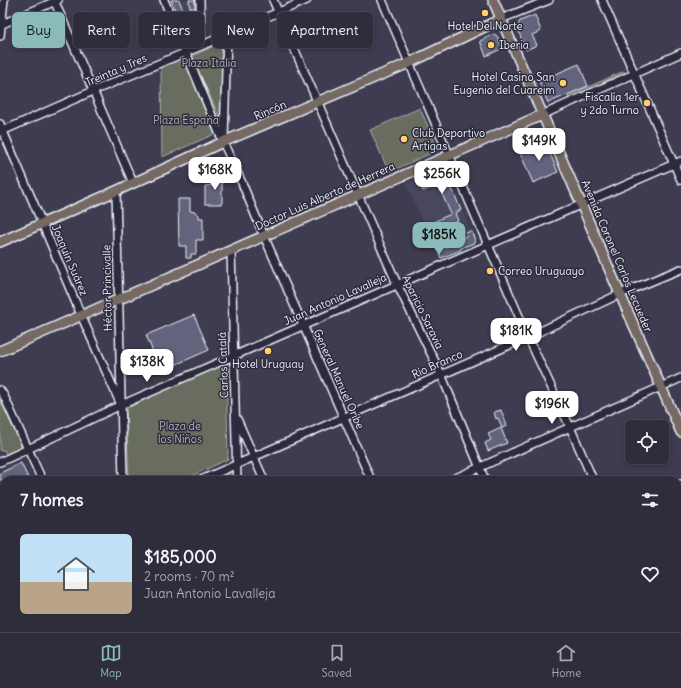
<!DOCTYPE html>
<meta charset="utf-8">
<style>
:root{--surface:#2f2c3c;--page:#373443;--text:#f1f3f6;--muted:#a7a7af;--line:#4a4856;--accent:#8bbbb9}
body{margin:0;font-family:Delius,sans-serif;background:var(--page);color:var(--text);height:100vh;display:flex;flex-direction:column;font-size:15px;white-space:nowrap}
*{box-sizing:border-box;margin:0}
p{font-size:13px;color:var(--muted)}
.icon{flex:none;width:22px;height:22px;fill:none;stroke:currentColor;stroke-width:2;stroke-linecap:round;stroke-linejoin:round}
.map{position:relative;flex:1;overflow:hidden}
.drawer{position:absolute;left:0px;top:476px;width:681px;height:156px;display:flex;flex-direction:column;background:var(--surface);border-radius:12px 12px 0 0;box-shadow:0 2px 6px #0003,0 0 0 1px var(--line)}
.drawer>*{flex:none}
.hud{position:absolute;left:12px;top:12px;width:400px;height:36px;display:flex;gap:8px}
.fabs{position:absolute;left:625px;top:420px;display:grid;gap:8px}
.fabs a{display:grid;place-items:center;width:44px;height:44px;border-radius:6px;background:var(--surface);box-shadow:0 2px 6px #0003,0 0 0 1px var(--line);font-size:20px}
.price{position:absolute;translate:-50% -34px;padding:0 9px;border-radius:8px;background:#fff;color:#222;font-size:13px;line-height:26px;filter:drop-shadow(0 1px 2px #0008)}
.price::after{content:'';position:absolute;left:50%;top:24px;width:12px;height:9px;margin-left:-6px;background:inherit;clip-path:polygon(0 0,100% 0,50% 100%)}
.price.selected{background:var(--accent);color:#111}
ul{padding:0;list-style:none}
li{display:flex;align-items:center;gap:12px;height:100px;padding:0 20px}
li span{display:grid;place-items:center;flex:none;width:112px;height:80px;border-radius:6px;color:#555}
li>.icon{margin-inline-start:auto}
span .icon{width:48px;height:48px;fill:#fffc;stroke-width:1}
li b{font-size:17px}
h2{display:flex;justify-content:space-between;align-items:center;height:48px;padding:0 20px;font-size:17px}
.pill{padding:0 14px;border-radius:6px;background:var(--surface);box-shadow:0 2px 6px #0003,0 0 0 1px var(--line);font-size:14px;line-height:36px}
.pill.selected{background:var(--accent);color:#111}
.dock{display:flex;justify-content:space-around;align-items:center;height:56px;border-top:1px solid var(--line);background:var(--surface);font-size:11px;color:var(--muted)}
.dock a{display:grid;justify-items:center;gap:2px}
.dock .selected{color:var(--accent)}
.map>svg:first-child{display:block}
</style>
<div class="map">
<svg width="681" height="632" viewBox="0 0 681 632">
<rect width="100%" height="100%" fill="#3f3b50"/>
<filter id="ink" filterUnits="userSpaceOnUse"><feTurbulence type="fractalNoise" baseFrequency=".025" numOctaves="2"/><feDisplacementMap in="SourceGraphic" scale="8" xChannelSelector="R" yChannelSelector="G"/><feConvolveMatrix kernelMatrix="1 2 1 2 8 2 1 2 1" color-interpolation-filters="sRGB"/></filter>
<g filter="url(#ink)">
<!-- built -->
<path fill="#4a475e" d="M171,0H195L197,35L167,48L157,24L176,14Z
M443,167L475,240L474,243L461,248V250L439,259L406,184Z
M21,463L29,480H4V559L0,561V473Z
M4,578V628H89L79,632H0V580Z"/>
<!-- green -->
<path fill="#676d60" stroke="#a8afac" d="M220,43L222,46L221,115L219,116L192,56Z
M184,56L217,133L162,157L161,67Z
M624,71L626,75L620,77L618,76L604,82L603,85L569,100L568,96Z
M420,108L438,150L389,172L370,130Z
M226,360L228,459L183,480H129L126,409Z
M0,400L21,445L20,448L6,454L4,450L0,451Z
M233,472V480H214Z"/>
<!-- building -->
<path fill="#63647e" stroke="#e8f1f8" d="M171,0H179L190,27L183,30Z
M189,0H195V8H190Z
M535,15L541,31L532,35L537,45L526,50L517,28L520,21Z
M165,24L175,46L169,48L160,26Z
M494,34L497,36L503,48L486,56L480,41Z
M579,64L588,86L548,103L539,81Z
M545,142L558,172L533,183L520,153Z
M443,167L461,210L455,213L458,221L440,229L439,228L436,229L433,222L451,214L438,185L423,191L418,178Z
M213,174H222V204H205V186L213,185Z
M178,199H190V211L195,212L199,215V218H203V240H196V254H191V258H186V246H179Z
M471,231L475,240L474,243L461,248V250L441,258L438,250L457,242V241L467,236L466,233Z
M194,315L209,350L161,371L146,335Z
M501,410L507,426L502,428L498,418L496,419L494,412Z
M501,428L507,443L488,451L485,443L491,440L488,434Z
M21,463L29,480H0V473Z"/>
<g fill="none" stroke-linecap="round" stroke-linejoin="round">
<defs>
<path id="minor" d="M54,0L133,183
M164,0L223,142L242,183L264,236L371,480
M200,0L201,46
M273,0L397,284L441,374L485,480
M382,0L528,337L570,427L593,480
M602,0L681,180
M501,19L549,0
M0,25L58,0
M0,36L4,0
M542,115L681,53
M0,124L81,315L121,405
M0,132L93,91L201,46L227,34L307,0
M224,140L227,34
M116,191L123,480
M231,250L237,480
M0,390L4,396L42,480
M237,419L264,480
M0,462L28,449L121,405L681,161
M201,480L528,337L620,294L681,269
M451,480L681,378
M677,486L681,484
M0,571L4,569
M677,594L681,593
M222,628L224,632
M330,628L332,632
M438,628L440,632
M550,628L552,632
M657,628L659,632
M105,632L115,628
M345,632L354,628
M591,632L600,628"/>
<path id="major" d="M493,0L620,294L681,432
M0,242L116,191L223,142L409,63L501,19
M0,351L542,115"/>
</defs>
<!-- minor casing -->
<use href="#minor" stroke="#e8f1f8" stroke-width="10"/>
<!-- major casing -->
<use href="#major" stroke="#e8f1f8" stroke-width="12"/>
<!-- minor -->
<use href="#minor" stroke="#2f2a3d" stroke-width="7"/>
<!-- major -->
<use href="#major" stroke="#766964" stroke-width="9"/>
</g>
</g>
<!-- markers -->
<g fill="#ffd166" stroke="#2f2a3d" stroke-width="1.5">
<circle cx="485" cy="13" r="4"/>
<circle cx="491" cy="45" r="4"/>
<circle cx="563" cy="83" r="4"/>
<circle cx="647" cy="103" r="4"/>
<circle cx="404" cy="139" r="4"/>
<circle cx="490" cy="271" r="4"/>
<circle cx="268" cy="351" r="4"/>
</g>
<g text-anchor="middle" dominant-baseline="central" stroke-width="3" stroke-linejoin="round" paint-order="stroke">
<!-- poi labels -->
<g font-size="11" fill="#e8f1f8" stroke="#2f2a3d" text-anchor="start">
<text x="485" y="26" text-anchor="middle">Hotel Del Norte</text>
<text x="499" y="45">Iberia</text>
<text x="555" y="77" text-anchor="end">Hotel Casino San<tspan x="555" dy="13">Eugenio del Cuareim</tspan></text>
<text x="639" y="97" text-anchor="end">Fiscalía 1er<tspan x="639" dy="13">y 2do Turno</tspan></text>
<text x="412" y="133">Club Deportivo<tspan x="412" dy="13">Artigas</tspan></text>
<text x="498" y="271">Correo Uruguayo</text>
<text x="268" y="364" text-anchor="middle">Hotel Uruguay</text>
</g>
<!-- park labels -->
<g font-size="11" fill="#aeb6b4" stroke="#2f2a3d">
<text x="209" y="63">Plaza Italia</text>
<text x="186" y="120">Plaza España</text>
<text x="180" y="426">Plaza de<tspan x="180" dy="13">los Niños</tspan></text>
</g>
<!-- street labels -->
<g font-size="11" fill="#e8f1f8" stroke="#2f2a3d">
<text transform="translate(116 70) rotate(-23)">Treinta y Tres</text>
<text transform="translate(270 110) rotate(-23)">Rincón</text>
<text transform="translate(325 196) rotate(-24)">Doctor Luis Alberto de Herrera</text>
<text transform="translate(617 256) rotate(67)">Avenida Coronel Carlos Lecueder</text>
<text transform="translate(70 260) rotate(67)">Joaquín Suárez</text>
<text transform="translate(107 288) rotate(-91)">Héctor Princivalle</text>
<text transform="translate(335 299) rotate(-24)">Juan Antonio Lavalleja</text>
<text transform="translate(423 312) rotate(64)">Aparicio Saravia</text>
<text transform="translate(437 364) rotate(-24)">Río Branco</text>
<text transform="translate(223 365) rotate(-92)">Carlos Catalá</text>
<text transform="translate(339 379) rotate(66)">General Manuel Oribe</text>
</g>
</g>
</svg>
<div class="fabs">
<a><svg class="icon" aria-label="locate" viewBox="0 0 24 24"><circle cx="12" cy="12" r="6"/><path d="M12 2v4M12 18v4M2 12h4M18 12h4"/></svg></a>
</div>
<b class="price" style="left:539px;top:162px">$149K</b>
<b class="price" style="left:215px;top:191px">$168K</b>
<b class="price" style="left:442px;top:195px">$256K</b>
<b class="price selected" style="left:439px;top:256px">$185K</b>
<b class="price" style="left:516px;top:352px">$181K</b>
<b class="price" style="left:147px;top:383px">$138K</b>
<b class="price" style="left:552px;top:425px">$196K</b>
<div class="hud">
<a class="pill selected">Buy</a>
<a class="pill">Rent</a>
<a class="pill">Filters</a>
<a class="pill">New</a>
<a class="pill">Apartment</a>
</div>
<section class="drawer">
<h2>7 homes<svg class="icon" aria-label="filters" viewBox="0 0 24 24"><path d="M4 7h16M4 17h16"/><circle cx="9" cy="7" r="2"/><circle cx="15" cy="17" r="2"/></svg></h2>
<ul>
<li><span style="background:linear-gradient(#bfe0f5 60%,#b9a48a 0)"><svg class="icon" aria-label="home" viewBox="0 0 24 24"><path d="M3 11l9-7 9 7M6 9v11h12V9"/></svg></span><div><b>$185,000</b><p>2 rooms · 70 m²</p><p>Juan Antonio Lavalleja</p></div><svg class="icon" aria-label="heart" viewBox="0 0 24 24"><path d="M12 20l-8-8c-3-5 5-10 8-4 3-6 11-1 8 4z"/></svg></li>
</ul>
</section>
</div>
<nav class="dock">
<a class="selected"><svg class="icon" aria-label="map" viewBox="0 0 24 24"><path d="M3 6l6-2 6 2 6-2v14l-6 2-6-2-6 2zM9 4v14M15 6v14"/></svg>Map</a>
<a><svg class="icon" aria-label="saved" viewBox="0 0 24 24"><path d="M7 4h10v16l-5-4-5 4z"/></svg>Saved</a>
<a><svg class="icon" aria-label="home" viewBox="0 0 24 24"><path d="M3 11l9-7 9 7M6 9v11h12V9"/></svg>Home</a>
</nav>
